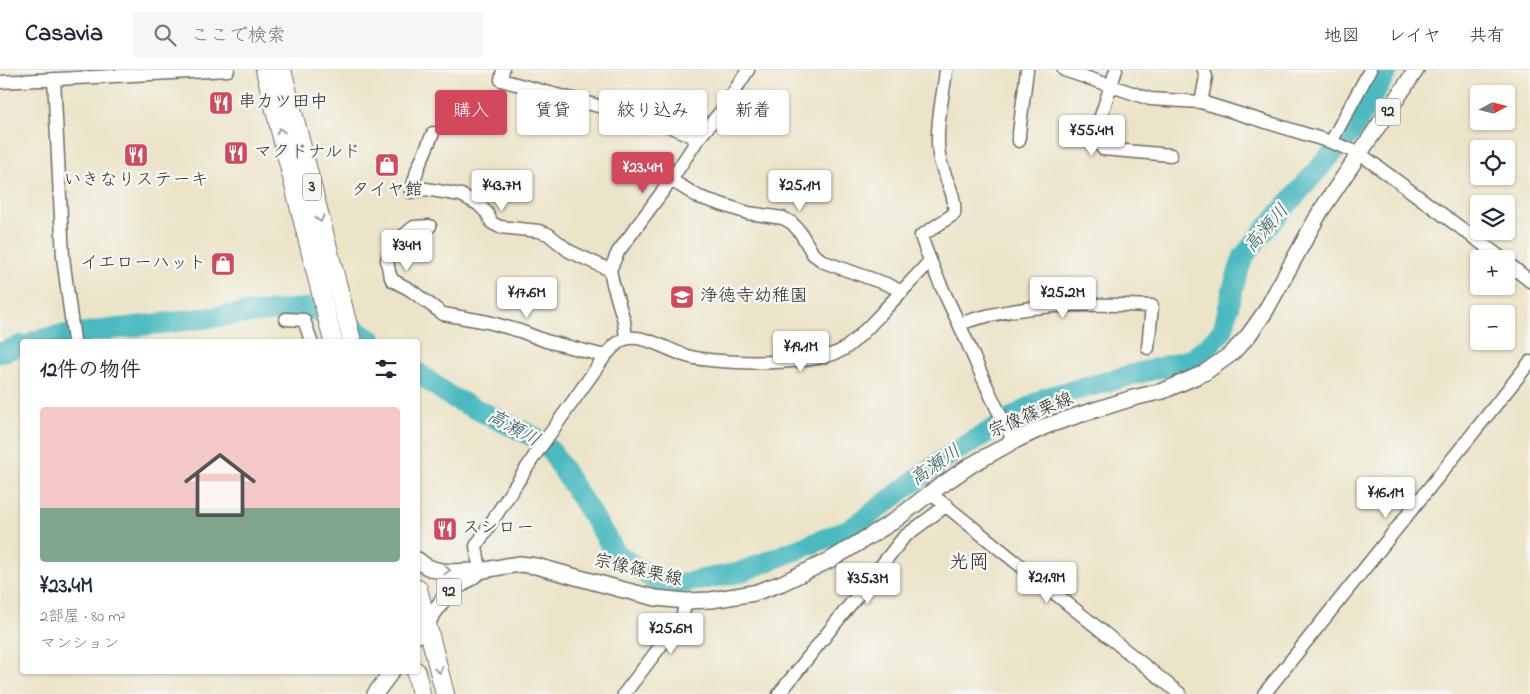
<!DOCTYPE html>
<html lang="ja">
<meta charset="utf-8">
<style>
:root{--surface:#fff;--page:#f6f6f7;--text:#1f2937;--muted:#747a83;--line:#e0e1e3;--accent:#d1495b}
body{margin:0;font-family:"Indie Flower","Klee One",sans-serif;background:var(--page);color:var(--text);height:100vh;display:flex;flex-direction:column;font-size:19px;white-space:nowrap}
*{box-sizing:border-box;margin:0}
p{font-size:16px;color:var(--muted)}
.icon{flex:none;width:28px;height:28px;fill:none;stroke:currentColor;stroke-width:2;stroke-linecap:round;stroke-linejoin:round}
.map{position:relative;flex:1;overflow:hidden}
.sheet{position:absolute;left:20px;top:269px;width:400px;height:335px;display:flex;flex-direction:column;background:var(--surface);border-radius:5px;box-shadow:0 1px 4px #0004}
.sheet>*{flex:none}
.banner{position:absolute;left:435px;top:20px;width:475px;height:45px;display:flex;gap:10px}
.needle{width:32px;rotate:83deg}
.tools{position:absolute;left:1470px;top:15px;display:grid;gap:10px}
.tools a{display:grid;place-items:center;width:45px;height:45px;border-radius:5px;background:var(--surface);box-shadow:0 1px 4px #0004;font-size:25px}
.price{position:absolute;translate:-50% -42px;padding:0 11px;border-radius:5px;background:#fff;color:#222;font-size:16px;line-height:32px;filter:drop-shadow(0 1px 2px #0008)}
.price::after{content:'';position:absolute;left:50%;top:30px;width:15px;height:11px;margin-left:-8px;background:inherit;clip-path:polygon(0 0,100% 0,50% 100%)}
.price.active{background:var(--accent);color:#fff}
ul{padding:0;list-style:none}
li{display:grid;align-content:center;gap:10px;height:265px;padding:0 20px}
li+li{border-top:1px solid var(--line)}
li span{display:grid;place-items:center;height:155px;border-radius:5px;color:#555}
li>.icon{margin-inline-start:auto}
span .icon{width:90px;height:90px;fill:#fffc;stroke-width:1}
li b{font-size:21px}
h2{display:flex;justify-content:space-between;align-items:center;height:60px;padding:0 20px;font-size:21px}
.chip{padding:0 18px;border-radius:5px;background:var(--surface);box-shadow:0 1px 4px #0004;font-size:18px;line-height:45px}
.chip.active{background:var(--accent);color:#fff}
header{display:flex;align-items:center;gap:30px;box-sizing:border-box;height:70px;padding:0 25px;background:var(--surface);border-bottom:1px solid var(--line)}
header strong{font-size:24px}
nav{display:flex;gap:28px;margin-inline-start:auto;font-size:18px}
.search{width:350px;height:45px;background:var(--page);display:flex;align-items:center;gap:12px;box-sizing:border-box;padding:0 18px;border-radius:5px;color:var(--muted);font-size:19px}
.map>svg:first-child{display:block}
</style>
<header>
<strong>Casavia</strong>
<div class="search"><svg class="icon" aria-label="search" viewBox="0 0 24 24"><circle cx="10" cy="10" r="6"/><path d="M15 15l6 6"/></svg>ここで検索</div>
<nav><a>地図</a><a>レイヤ</a><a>共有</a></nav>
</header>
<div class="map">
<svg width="1530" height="624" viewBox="0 0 1530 624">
<rect width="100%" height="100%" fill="#f6f6f2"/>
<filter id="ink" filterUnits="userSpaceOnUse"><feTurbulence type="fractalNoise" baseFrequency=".02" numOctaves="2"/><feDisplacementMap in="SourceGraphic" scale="10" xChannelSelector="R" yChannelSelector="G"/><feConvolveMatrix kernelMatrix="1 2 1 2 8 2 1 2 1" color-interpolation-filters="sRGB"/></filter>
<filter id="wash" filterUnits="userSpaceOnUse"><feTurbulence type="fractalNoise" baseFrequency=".0096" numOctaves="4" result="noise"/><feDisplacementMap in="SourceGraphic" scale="20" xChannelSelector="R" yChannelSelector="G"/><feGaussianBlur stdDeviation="1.12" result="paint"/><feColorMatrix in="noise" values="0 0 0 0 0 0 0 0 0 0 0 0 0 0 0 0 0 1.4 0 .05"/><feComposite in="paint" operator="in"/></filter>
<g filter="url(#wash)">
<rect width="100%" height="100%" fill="#ece4c8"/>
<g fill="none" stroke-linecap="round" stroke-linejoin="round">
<!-- river -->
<path stroke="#4bbac0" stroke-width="21" d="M35,271L55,266L240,244L308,238L350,256L373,271
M0,283L22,275
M418,303L451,327L534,367L551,381L616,483L653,509L672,515L738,503L852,458L948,386L1045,328L1192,289L1208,276L1223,260L1233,218L1243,187L1269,155L1353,60L1388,0"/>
</g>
</g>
<g filter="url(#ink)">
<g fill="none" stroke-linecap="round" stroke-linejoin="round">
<defs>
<path id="minor" d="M503,0L501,10L662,53L698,69
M946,0C943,28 935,57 939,85C942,105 957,124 954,144L921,166C931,197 945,224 959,254C977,293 992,333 1014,371
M1064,0L1150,29L1201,32L1331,72L1359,83L1503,189
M1116,0L1096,61L1098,72L1103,79L1171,85
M54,9L63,187L74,271
M0,12L228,0
M1201,32L1206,7L1204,0
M433,63L418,98L411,122L426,119L461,125L478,134L487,143L492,153L500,157L539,161L548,164L569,181L610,200
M1019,71V63L1027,0
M1331,72L1370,0
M671,110L699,127L748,143L783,148L792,153L800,162L813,184L824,192L889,215L902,222
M430,156L414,157L392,175L387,190L389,202L392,210L409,219L443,244L488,252L520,261L546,271L605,286
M1506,192L1530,211
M286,249L304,250L311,271
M959,254C1020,233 1088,233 1152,236L1148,278
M626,268L624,251L613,214L610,200L618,182L671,110L698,69L722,40L748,0
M930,423L1180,624
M480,501L476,476L537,382L605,286C611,280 617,271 625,269C642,263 670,281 687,286C717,295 818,296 844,279C856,271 867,258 877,248C894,229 912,211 929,192
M624,624L682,548L686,531
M779,624L904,467L947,435
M1264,624L1530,292"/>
<path id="major" d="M418,490C433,506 459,501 480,501
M418,565L447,524L480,501L506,496L520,494L536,496L620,519L656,528L686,531L711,530L754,523L782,513L832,489L894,451L930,423L971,395L1014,371L1046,356L1079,345L1133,328L1163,321L1204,303L1231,284L1248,266L1265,242L1320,142L1416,0
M375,624L392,601"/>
<path id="highway" d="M265,0L333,271
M282,0L352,271
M418,519L445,624
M416,601L421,624"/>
</defs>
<!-- minor casing -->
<use href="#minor" stroke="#6f6c62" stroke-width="15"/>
<!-- major casing -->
<use href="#major" stroke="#6f6c62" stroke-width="18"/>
<!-- highway casing -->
<use href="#highway" stroke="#6f6c62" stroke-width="20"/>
<!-- minor -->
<use href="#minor" stroke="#fff" stroke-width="12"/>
<!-- major -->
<use href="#major" stroke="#fff" stroke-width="15"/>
<!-- highway -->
<use href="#highway" stroke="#fff" stroke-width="18"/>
</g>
<!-- one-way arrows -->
<defs><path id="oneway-chevron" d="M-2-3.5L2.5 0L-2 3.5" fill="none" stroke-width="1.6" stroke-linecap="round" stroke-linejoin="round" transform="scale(1.25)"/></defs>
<g stroke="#a0a0a0">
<use href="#oneway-chevron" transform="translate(280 61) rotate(-104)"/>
<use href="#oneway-chevron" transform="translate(320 149) rotate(76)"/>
<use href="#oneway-chevron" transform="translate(447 500) rotate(2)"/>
<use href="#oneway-chevron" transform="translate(439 600) rotate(76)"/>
</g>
</g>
<!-- icons -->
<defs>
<symbol id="restaurant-square" viewBox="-11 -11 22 22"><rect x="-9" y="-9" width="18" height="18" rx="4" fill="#d1495b" stroke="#f6f6f2"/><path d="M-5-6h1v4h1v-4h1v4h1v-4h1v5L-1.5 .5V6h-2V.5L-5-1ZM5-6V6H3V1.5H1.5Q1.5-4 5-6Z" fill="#fff"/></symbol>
<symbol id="shop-square" viewBox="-11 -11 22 22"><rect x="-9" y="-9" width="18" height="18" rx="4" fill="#d1495b" stroke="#f6f6f2"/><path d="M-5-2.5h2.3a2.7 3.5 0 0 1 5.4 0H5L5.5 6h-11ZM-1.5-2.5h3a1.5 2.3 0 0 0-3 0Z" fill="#fff"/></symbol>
<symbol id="school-square" viewBox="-11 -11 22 22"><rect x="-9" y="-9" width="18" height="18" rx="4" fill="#d1495b" stroke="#f6f6f2"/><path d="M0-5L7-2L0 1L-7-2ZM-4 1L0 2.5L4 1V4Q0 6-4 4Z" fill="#fff"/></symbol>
</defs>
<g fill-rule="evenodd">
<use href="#restaurant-square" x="207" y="19" width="28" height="28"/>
<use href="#restaurant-square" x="222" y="69" width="28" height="28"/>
<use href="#restaurant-square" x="122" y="71" width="28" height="28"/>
<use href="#shop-square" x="373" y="81" width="28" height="28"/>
<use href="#shop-square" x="209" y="180" width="28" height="28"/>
<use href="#school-square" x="668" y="213" width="28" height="28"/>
<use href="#restaurant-square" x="431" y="445" width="28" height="28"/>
</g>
<g text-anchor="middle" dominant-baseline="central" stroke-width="5" stroke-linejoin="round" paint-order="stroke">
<!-- shield labels -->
<g fill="#f6f6f2" stroke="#686867" stroke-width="1">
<rect x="1375.5" y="28.5" width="25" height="27" rx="4"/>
<rect x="303" y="103.5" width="18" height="27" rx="4"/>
<rect x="436.5" y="508.5" width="25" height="27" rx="4"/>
</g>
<g font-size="16" font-weight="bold" fill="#2b2b2b">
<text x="1388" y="42">92</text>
<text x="312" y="117">3</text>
<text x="449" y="522">92</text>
</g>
<!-- poi labels -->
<g font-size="18" fill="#2b2b2b" stroke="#f6f6f2" text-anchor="start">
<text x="238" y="33">串カツ田中</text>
<text x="254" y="83">マクドナルド</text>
<text x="136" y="111" text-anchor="middle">いきなりステーキ</text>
<text x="387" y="121" text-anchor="middle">タイヤ館</text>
<text x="206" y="194" text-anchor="end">イエローハット</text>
<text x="700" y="227">浄徳寺幼稚園</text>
<text x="462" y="459">スシロー</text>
</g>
<!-- street labels -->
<g font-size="18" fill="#2b2b2b" stroke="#f6f6f2">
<text transform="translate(1031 346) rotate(-23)">宗像篠栗線</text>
<text transform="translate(638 501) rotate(13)">宗像篠栗線</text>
</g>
<!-- water labels -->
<g font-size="19" font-style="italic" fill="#365d5f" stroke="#f6f6f2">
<text transform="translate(1267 159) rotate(-49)">高瀬川</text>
<text transform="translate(513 359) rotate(29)">高瀬川</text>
<text transform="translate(936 396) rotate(-35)">高瀬川</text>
</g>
<!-- quarter labels -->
<g font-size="20" fill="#2b2b2b" stroke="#f6f6f2">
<text x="969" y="493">光岡</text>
</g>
</g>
</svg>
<div class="tools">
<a><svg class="needle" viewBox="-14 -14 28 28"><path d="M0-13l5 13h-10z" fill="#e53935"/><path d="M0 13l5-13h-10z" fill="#747a83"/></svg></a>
<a><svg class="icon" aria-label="locate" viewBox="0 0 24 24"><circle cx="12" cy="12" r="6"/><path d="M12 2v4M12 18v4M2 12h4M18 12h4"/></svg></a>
<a><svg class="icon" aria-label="layers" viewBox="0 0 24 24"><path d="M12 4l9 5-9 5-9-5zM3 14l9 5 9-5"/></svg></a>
<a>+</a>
<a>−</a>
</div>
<b class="price" style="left:1092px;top:87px">¥55.4M</b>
<b class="price active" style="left:643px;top:124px">¥23.4M</b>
<b class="price" style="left:502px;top:142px">¥43.7M</b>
<b class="price" style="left:800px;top:142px">¥25.1M</b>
<b class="price" style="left:407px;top:202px">¥34M</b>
<b class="price" style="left:527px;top:249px">¥17.6M</b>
<b class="price" style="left:1063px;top:249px">¥25.2M</b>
<b class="price" style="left:801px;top:303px">¥19.1M</b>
<b class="price" style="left:1386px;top:449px">¥16.1M</b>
<b class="price" style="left:1047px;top:534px">¥21.9M</b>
<b class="price" style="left:868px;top:535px">¥35.3M</b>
<b class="price" style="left:671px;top:585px">¥25.6M</b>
<div class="banner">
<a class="chip active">購入</a>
<a class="chip">賃貸</a>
<a class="chip">絞り込み</a>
<a class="chip">新着</a>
</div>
<section class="sheet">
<h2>12件の物件<svg class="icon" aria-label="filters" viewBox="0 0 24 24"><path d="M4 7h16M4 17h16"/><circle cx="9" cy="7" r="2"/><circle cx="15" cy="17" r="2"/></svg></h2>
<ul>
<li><span style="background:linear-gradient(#f6c9c9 65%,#7fa58c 0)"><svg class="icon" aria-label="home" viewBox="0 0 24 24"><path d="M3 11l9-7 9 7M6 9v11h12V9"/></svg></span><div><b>¥23.4M</b><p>2部屋 · 80 m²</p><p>マンション</p></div></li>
</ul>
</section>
</div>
